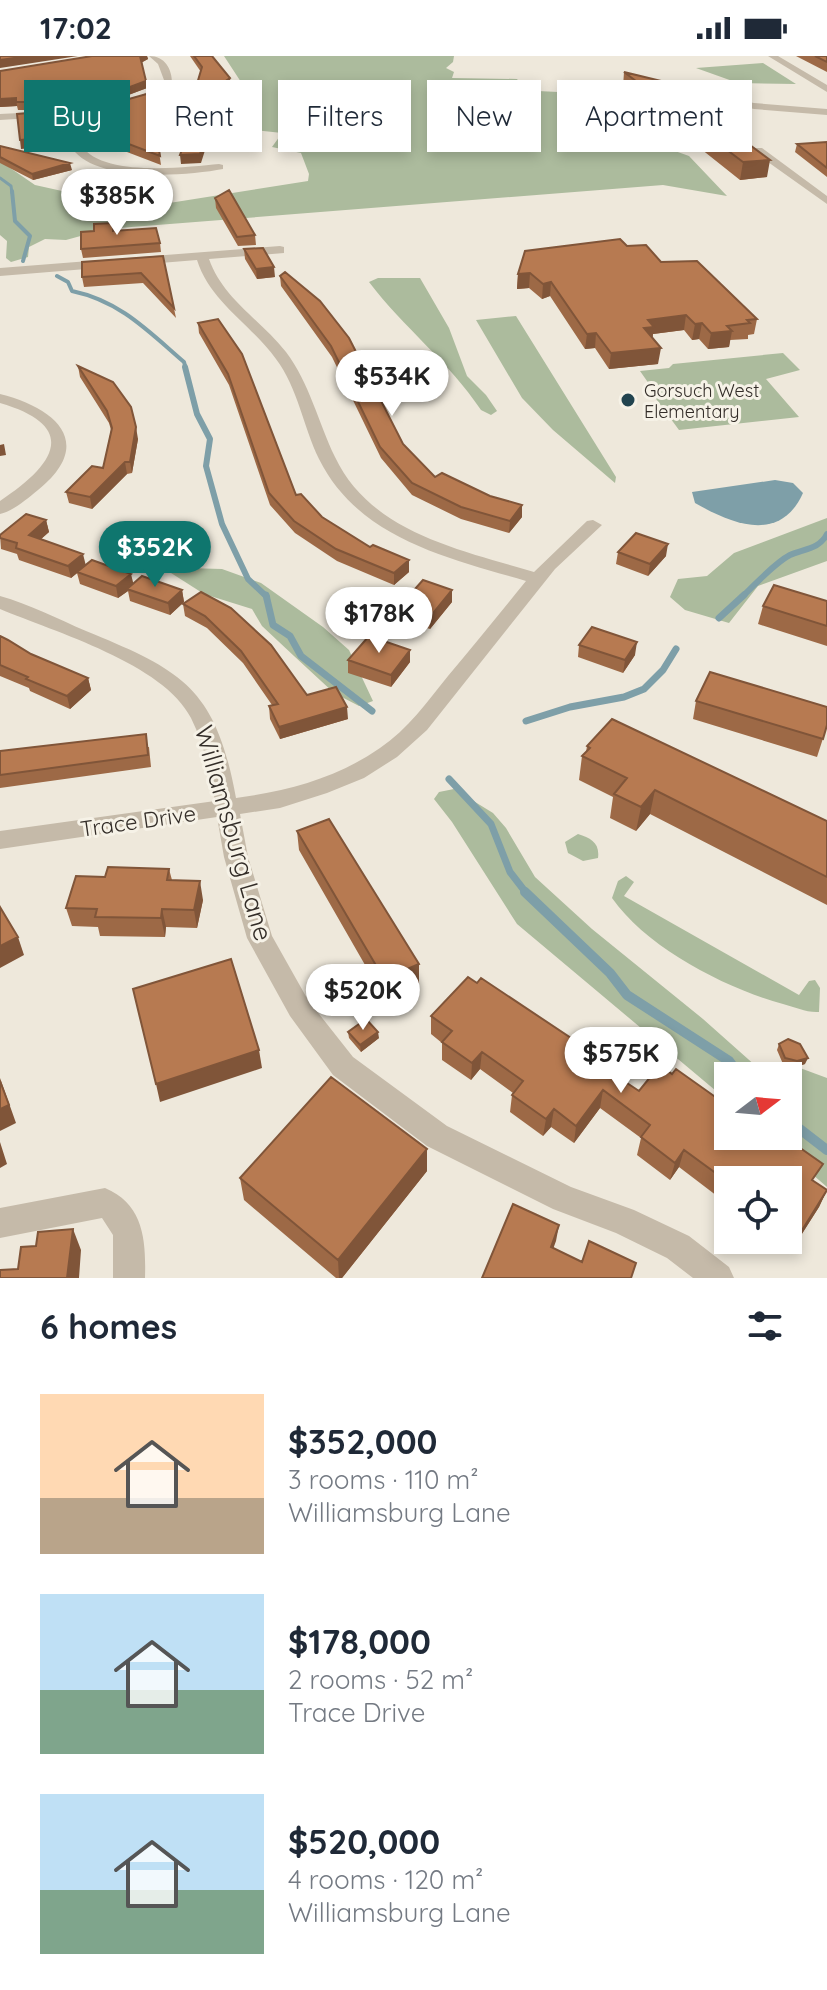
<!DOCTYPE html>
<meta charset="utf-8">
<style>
:root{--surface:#fff;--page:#f6f6f7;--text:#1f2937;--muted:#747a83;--accent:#0f766e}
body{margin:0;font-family:Quicksand,sans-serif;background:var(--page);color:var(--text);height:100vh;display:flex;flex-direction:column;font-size:30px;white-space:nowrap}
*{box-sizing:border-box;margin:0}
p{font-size:26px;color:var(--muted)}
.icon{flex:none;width:44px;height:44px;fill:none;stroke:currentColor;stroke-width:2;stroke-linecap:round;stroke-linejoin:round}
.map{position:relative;height:1222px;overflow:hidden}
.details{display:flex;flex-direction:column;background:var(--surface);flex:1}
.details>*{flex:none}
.top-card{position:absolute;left:24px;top:24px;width:780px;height:72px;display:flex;gap:16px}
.needle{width:52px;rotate:74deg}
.controls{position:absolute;left:714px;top:1006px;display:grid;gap:16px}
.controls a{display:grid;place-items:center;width:88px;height:88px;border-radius:0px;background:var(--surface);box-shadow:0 4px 12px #0003;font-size:40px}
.price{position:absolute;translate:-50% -68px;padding:0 18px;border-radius:28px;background:#fff;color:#222;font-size:26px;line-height:52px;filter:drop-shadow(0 2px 4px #0008)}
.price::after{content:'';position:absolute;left:50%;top:48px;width:24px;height:18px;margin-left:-12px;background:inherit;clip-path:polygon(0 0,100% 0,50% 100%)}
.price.current{background:var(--accent);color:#fff}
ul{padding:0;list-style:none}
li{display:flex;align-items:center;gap:24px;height:200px;padding:0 40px}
li span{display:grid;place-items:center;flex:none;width:224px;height:160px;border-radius:0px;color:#555}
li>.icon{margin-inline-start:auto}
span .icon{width:96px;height:96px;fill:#fffc;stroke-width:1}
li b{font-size:34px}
h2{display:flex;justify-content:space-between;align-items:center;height:96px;padding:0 40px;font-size:34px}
.chip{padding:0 28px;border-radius:0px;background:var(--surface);box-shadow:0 4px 12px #0003;font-size:28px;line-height:72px}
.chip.current{background:var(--accent);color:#fff}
.status{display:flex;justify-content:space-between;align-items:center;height:56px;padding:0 40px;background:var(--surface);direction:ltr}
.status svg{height:22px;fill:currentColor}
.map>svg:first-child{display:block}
</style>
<div class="status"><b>17:02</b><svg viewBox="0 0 49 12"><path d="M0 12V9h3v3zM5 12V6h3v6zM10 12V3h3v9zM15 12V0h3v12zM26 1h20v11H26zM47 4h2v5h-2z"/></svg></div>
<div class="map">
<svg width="827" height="1222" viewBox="0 0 827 1222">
<rect width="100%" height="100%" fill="#eee8db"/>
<!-- green -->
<path fill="#acbb9d" d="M224,0H454L453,6L446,12L454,16L452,22L517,23L520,27L510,30L538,35L618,39L631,50L643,55L648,67L633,80L689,100L727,140L663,129L106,173L66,184L45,183L29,191L28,201L11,206L6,202L7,185L0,179V105L35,129L98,143L163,148L308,125L309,118L301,97L272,91L282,77L253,74L188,76L181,91L173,89L167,80L156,76V71L166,69L258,59L260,55Z
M763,7L796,28L738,27L696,12Z
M378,222H420L449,272L467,320L486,339L497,355L491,359L481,354C449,306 403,271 369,226Z
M516,260L616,421L615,427L553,374L522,342L476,264Z
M783,297L800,314L766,323L799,361L679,374L651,336L654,335L640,315L669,312L673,308Z
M827,462V505L758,530L729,567L685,554L670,541L678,523L707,520L734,497Z
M187,512L222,513L261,527L323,571L349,594L373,645L359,650L334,637L294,600L262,570L252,553L204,538L171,517Z
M454,733L493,757L506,772L535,821L592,873L703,963L767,1020H728V1045L517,868L452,766L434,743L439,736Z
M578,778C591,782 600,787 598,802L583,805L568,797L565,786Z
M626,820L634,826L624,840L799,939L809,925L815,924L820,932L819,956C807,957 795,951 783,948C725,932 647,892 612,842L618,825Z
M800,1012L827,1022V1131L768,1080H788V1030Z"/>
<!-- water -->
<path fill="#7e9fa8" d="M775,424L793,427L803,437C780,488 732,468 695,447L692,436Z"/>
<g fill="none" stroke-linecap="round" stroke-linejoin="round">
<!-- stream-far4 -->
<path stroke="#7e9fa8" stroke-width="3" d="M0,122L11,130L12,137"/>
<!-- stream-far3 -->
<path stroke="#7e9fa8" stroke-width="4" d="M12,135L15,165L30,180L23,205
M57,220L68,226L72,235C120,245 148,275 184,306L186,313"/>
<!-- stream-far2 -->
<path stroke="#7e9fa8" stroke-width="6" d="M185,311L197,358L210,383L206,410L222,468L248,523L267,541
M742,541C756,528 773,508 790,499C803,493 820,493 827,478"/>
<!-- stream-far1 -->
<path stroke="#7e9fa8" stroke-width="7" d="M266,539L273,569L290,580L301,600L372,655
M719,562L744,539
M526,665L570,651L624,641L644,633L663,614L676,593
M449,723L491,768L510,816L527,838"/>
<!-- stream -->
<path stroke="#7e9fa8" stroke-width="10" d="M525,836L610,917L627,939L729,1005L740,1020
M788,1064L827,1094"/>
<!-- minor -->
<path fill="#c5baa9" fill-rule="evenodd" d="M149,0C165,0 172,13 172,27C145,52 108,56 73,59C75,69 76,81 81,89C102,122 186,111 219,108L223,109V113C186,120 102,126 75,96C67,86 66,72 64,60L0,64V58C52,55 123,61 164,24L158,8Z
M768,0H778L827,29V36Z
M650,26L754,47L827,53V59L754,53L647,31Z
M754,92H762L827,140V148L754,96Z
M280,190L284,191V197L209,203C223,243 261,264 286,296C310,328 318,366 335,401C371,477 461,494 534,516L587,465L593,464L602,469L555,513L427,674L397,701L364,722L327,737L280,752L240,758L248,801L272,880L308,944L353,1001L447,1070L571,1131L634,1154L689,1180L729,1211L734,1222H693L667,1202L616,1177L553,1153L427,1090L333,1019L290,960L247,882L224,801L217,761L0,793V775L215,745C210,716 204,688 191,662C164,608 55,576 0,553V540C29,548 58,563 86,575C184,615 216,633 236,742C288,735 337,722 380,692C408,673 427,646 448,620C474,589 500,557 526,525C448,502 359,483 319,403C303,370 298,332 276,303C251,268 210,246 197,204L0,220V212Z
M0,338C56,352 96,387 38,434C27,443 13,455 0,458V445C53,410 82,371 0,347Z
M105,1132C144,1148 146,1185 145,1222H113V1179L102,1162L0,1182V1152Z"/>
</g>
<!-- wall -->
<path fill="#9d6946" d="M92,0H147L148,3L142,6L147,32L107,47L88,50L82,45L39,48V54H18L17,50L0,51V15Z
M190,0H212L231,30L191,56V48L201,16Z
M796,0H827V16Z
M624,16L767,121L740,124L623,31Z
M150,37L161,109L106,88L97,52Z
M827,86V121L795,96L797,88Z
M0,90L72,114L33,124L0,107Z
M215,142L255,179L256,189L238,190L216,152Z
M114,175L160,187L161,196L83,202L81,193Z
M627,190L661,206L757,263L754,278L748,279V283L730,284L729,291L708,293L699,283L692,284L684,274L653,278L652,282L658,308L609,313L595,292L585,293L550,240L542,243L529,232L517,233L518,218Z
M244,193L275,221L257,223L245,203Z
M163,200L176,262L143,227L84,231L82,221Z
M280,220L403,388L435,421L490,440L522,449V461L509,477L461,463L412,439L381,402L332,301L281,230Z
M218,263L296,439L322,461L370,491L409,504V516L394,529L337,505L295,477L270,449L229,329L199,277L198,267Z
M78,310L138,383L132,417L127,418L92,453L69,447L66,436L103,412L111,374L109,367L80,321Z
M46,464L49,476L41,483L85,509L133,528L182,534L184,546L170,559L130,545L128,535L118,542L80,528L77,517L71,522L19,504L17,498L1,493L0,479Z
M618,496L666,500L648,520L616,508Z
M201,536L307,639L348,663L280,683L270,663L269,650L272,649L243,607L207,572L185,560L183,548Z
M827,545V590L758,568L763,550Z
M452,546L430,573L400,563L399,551Z
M0,580L31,598L88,622L91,634L70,653L30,635L29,632L0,620Z
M579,589L635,599L623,617L578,601Z
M348,604L410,606L391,631L348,617Z
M696,645L827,670L817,701L693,663Z
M587,690L827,765V849L650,758L636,775L610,762L613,741L579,724L582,700L586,696Z
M149,691L151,711L0,732V695Z
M297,775L419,908V927L384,942L299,794Z
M169,813L172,824L203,844L197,872L166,871L165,881L100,880L98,871L72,870L66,852L105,821Z
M431,960L606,1013L639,1035L815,1126L827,1134L819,1151L791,1195L776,1184H788V1124H728V1172L714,1162L721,1143L679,1111L670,1124L637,1099L641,1082L600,1052L574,1087L551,1071L543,1080L510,1056L512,1039L513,1037L480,1013L471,1024L442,1004V987L431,978Z
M348,976L379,982L361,996L349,982Z
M779,988L805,1008L795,1011L783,1008L777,994Z
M427,1115L342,1222H336L244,1144L240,1122Z
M744,1184H760L755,1193Z"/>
<!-- shaded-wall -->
<path fill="#805539" d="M28,0H78L0,12V4Z
M140,0H147L148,3L141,7Z
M230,22L231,30L191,56V48Z
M146,25L147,32L107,47L88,50L87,43Z
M81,37L82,45L39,48V54L37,41Z
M16,42L17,50L0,51V43Z
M40,64L44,91L21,93L20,84Z
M206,80L207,88L201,107L181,108L180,99Z
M770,104L767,121L740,124L743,106Z
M70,107L72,114L33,124L32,118Z
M274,211L275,221L257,223L256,213Z
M530,217L529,232L517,233L518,218Z
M551,226L550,240L542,243L543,228Z
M686,259L684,274L653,278L652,287L644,272L648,264Z
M702,267L699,283L692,284L695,268Z
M732,275L729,291L708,293L711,277Z
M596,277L595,292L585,293L587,278Z
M661,292L658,308L609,313L611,297Z
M136,371L138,383L132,417L130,406Z
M4,388L6,399L0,400V389Z
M125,406L127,418L92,453L90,441Z
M522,449V461L509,477L510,465Z
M46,464L49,476L32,491L29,479Z
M668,488L666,500L648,520L650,508Z
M83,498L86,510L71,522L68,510Z
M409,504V516L394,529V517Z
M131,518L134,530L127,533L128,535L118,542L116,530Z
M182,534L184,546L170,559L168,547Z
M452,534V546L430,573V561Z
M637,586L635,599L623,617L625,604Z
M410,594V606L391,631V619Z
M88,622L91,634L70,653L67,640Z
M347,651L348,663L280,683L279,671Z
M655,734L650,758L636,775L641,751Z
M200,825L203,844L197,872L194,854Z
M162,853L166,871L165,881L161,862Z
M18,881L24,899L0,912V890Z
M419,908V927L384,942V923Z
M378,976L379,982L361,996L360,989Z
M259,994L262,1012L160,1046L156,1028Z
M482,996L480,1013L471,1024L472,1007Z
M808,1002L805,1008L795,1011L797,1005Z
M0,1022L16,1067L0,1075Z
M603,1034L600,1052L574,1087L576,1070Z
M554,1053L551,1071L543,1080L546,1063Z
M0,1086L7,1108L0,1112Z
M427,1093V1115L342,1222H339L338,1204Z
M684,1094L679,1111L670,1124L675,1107Z
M827,1134L819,1151L791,1195L799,1179Z
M559,1169L556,1185L548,1207L551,1191Z
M73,1173L81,1194L79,1222H67Z"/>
<!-- building -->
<path fill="#b77a51" stroke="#805539" stroke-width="2" d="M0,0H28L0,4Z
M92,0H140L146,25L106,40L87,43L81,37L37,41L38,46H16V42L0,43V15Z
M194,0H212L230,22L191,48L202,11Z
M815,0H827V6Z
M624,16L665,26L770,104L743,106Z
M150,37L160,100L105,79L97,52Z
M39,56L42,82L20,84L17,58Z
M187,80H206L200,98L180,99Z
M827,86V112L797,88Z
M0,90L70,107L32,118L0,101Z
M229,134L255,179L237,181L215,142Z
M113,167V175L156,172L160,187L81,193V176L94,175V168Z
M620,183L627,190L646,189L661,206L697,205L757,263L747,264L750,267L727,270L732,275L711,277L702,267L695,268L686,259L648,264L654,271L644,272L661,292L611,297L596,277L587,278L551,226L543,228L530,217L518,218L525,195Z
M263,192L274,211L256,213L244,193Z
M163,200L174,252L141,217L82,221V206Z
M285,216L320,245L349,282L403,388L435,421L442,417L490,440L522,449L510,465L461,451L412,427L380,391L331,290L280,220Z
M218,263L242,298L296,439L301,438L322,461L370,491L373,489L409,504L394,517L336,493L294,465L269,437L228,318L198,267Z
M78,310L113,326L131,351L136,371L130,406H125L90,441L66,436L92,410L103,412L112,372L107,355Z
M26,458L46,464L29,479L83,498L68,510L16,492L17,487L0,482V479Z
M636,477L668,488L650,508L618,496Z
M92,504L131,518L116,530L77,516Z
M142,520L182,534L168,547L127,533Z
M423,524L452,534L430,561L399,551Z
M774,529L827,545V570L763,550Z
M201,536L231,552L271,589L307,639L336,631L347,651L279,671L269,650L278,648L241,595L205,560L183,548Z
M592,571L637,586L625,604L579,589Z
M0,580L8,584L31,598L88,622L67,640L26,623L28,621L0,609Z
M369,580L410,594L391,619L348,604Z
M710,616L827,651V669L823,683L696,645Z
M612,663L827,765V821L655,734L641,751L614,738L627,722L582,700L590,692L587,690Z
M146,678L148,699L0,719V695Z
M329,763L419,908L384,923L297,775Z
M108,811L169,813L167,824L200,825L194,854L162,853L161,862L95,861L97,853L66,852L76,820L105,821Z
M0,851L18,881L0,890Z
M231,903L259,994L156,1028L133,933Z
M468,921L477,927L481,922L607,1006L603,1011L639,1035L660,1009L672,1018L676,1013L728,1050V1080H783L823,1108L812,1124L827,1134L799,1179L788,1171V1124H728V1126L684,1094L675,1107L641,1081L650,1069L603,1034L576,1070L554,1053L546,1063L512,1039L523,1025L482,996L472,1007L442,986L452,975L431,960Z
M366,963L378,976L360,989L348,976Z
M788,983L800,988L808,1002L797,1005L785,1002L779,988Z
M331,1021L427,1093L338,1204L240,1122Z
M0,1025L9,1049L0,1053Z
M728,1134V1151L720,1145Z
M513,1148L559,1169L551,1191L582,1206L589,1185L636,1207L631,1222H482Z
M73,1173L67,1222H0V1214L18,1213L21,1191L36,1190L38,1176Z"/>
<!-- markers -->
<circle fill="#22444f" stroke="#f6f2e7" stroke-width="3" cx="628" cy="344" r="8"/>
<g text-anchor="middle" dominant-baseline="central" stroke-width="6" stroke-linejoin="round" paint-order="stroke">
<!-- far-poi labels -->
<g font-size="18" fill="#332d28" stroke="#f6f2e7" text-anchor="start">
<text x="644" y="334">Gorsuch West<tspan x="644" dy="21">Elementary</tspan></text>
</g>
<!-- street labels -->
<g font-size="22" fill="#332d28" stroke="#f6f2e7">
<text transform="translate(138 765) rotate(-8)">Trace Drive</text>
</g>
<!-- near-street labels -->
<g font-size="26" fill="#332d28" stroke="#f6f2e7">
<text transform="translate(234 777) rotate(74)">Williamsburg Lane</text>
</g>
</g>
</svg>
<div class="controls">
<a><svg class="needle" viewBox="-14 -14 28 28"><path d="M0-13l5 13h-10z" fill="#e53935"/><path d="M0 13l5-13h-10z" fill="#747a83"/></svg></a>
<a><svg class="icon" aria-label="locate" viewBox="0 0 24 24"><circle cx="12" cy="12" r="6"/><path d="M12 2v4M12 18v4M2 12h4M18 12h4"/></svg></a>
</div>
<b class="price" style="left:117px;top:181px">$385K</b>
<b class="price" style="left:392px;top:362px">$534K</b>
<b class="price current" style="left:155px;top:533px">$352K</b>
<b class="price" style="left:379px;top:599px">$178K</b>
<b class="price" style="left:363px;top:976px">$520K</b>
<b class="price" style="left:621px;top:1039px">$575K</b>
<div class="top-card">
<a class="chip current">Buy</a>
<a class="chip">Rent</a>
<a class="chip">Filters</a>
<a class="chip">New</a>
<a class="chip">Apartment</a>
</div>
</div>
<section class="details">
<h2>6 homes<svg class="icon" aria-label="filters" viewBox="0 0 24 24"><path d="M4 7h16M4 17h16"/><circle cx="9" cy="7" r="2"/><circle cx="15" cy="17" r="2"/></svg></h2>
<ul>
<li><span style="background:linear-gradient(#ffd9b3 65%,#b9a48a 0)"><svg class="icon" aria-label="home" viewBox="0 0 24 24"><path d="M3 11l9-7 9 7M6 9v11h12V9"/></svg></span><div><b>$352,000</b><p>3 rooms · 110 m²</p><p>Williamsburg Lane</p></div></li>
<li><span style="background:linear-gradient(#bfe0f5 60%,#7fa58c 0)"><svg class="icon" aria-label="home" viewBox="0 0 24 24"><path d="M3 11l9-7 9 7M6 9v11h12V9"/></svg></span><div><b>$178,000</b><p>2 rooms · 52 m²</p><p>Trace Drive</p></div></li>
<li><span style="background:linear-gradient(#bfe0f5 60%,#7fa58c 0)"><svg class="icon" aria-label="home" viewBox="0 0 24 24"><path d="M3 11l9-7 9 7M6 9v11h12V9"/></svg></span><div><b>$520,000</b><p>4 rooms · 120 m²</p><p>Williamsburg Lane</p></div></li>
</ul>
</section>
